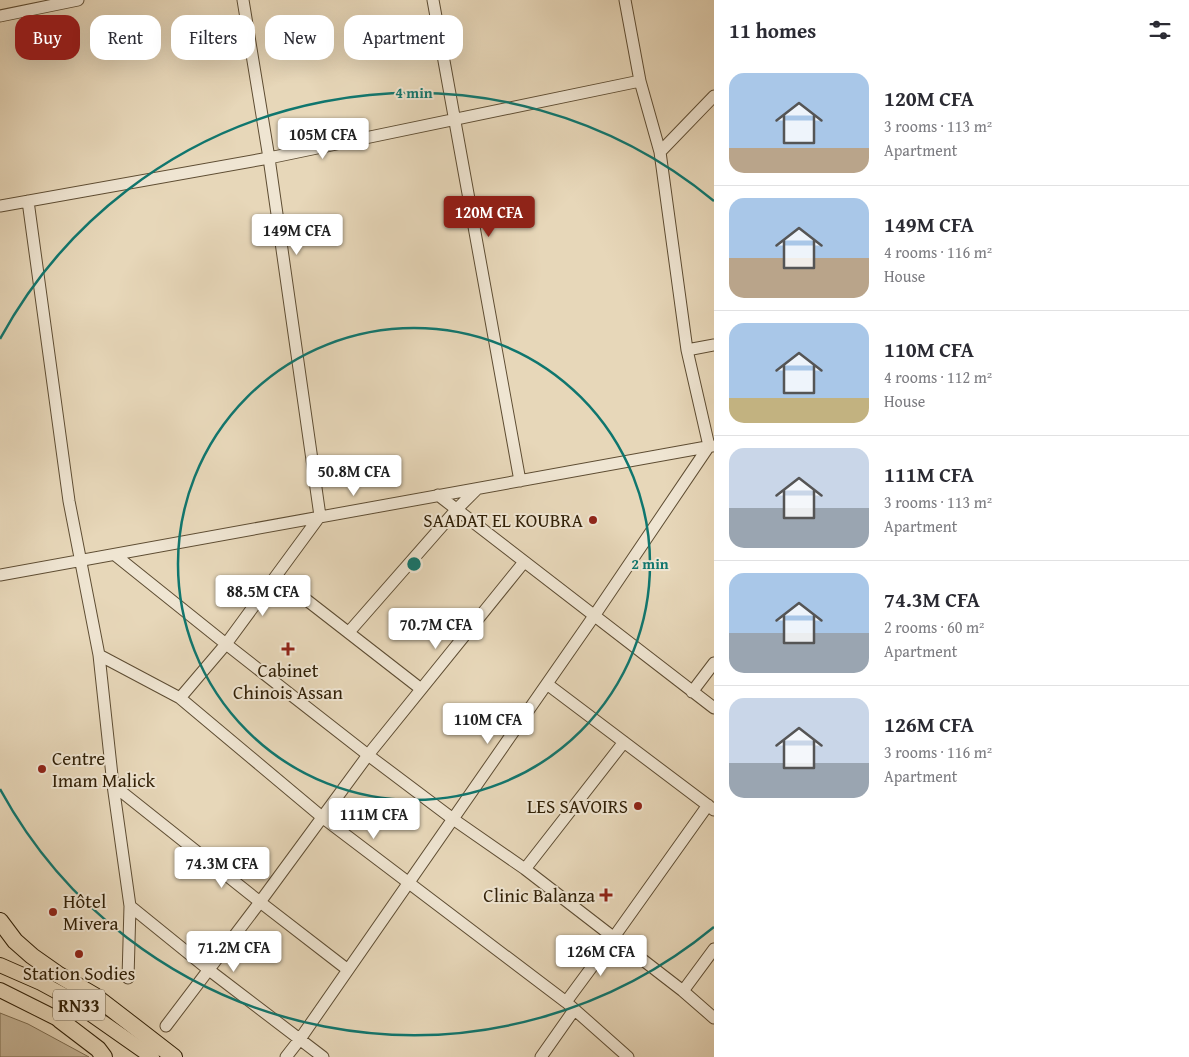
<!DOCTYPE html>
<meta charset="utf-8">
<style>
:root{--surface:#fff;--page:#f7f7f7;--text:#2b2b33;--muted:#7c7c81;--line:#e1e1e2;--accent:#8f2418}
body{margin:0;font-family:"Gentium Book Plus",serif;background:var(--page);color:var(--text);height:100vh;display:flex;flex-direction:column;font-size:19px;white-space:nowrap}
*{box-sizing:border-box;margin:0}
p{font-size:16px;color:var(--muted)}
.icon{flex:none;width:28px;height:28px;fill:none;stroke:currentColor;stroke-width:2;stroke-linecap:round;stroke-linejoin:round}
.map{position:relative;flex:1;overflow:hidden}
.side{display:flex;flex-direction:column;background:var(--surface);width:475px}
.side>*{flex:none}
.banner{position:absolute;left:15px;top:15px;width:475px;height:45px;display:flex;gap:10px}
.price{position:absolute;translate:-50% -42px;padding:0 11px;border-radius:5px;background:#fff;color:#222;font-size:16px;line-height:32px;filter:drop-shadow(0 1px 2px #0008)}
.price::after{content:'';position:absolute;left:50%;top:30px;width:15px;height:11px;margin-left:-8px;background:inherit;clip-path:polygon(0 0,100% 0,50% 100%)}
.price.on{background:var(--accent);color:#fff}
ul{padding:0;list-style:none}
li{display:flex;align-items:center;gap:15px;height:125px;padding:0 15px}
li+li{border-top:1px solid var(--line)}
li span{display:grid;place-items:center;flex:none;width:140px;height:100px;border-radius:15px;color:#555}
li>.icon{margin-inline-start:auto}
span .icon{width:60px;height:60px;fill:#fffc;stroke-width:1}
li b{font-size:21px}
h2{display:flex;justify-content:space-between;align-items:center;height:60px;padding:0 15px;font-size:21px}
.tag{padding:0 18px;border-radius:15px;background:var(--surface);box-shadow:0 5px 20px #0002;font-size:18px;line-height:45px}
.tag.on{background:var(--accent);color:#fff}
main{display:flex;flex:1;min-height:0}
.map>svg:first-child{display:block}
</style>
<main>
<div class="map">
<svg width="714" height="1057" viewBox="0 0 714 1057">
<rect width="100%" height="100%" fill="#e7d7b9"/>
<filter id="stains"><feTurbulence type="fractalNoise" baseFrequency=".004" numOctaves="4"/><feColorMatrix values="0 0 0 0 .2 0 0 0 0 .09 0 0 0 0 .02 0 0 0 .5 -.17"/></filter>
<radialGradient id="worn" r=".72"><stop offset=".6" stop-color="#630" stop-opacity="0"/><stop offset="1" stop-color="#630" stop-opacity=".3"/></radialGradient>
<!-- green -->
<path fill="#c8b89b" stroke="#7c6c50" d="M0,1013L28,1024L89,1057H0Z"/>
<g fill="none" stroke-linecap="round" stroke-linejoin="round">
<defs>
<path id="minor" d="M433,0L520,481
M0,16L78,0
M660,152L714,96
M28,201L69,501L99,655L113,785L130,906L128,978
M0,206L269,158L640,81
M687,350L714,345
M438,495L714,708
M115,555L226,644L368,755L453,819L525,869L683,991L714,1018
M0,575L712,446
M277,577L421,689
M349,632L456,510L477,489
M99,655L180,698L322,817L566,1002L628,1057
M547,684L714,810
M692,692L714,663
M180,698L226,644L320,516L269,158L243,0
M113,785L260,902L348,970
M525,869L624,742
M130,906L209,970L323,1057
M683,991L714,949
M566,1002L614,937L708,805
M166,1026L260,902L368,755L524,562
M286,1057L300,1039L594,616L709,446L687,350L660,152L640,81L625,0
M541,1057L574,1010"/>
<path id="major" d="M0,965L41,983L65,996L152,1057
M0,990L60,1020L68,1026"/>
<path id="highway" d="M0,921L15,941L32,956L59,975L95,996L174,1057
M60,1020L98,1049L104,1057"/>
</defs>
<!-- minor casing -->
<use href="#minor" stroke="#5e4d33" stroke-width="13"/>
<!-- major casing -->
<use href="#major" stroke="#301f06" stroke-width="16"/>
<!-- highway casing -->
<use href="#highway" stroke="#301f06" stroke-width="18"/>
<!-- minor -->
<use href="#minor" stroke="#efe5d2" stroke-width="11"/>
<!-- major -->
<use href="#major" stroke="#e7d7b9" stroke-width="14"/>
<!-- highway -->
<use href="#highway" stroke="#e7d7b9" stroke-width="16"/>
</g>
<!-- distance rings -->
<g fill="none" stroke="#0f766e" stroke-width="2.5">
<circle cx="414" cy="564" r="236"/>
<path d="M714 927A471 471 0 0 1 0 789M0 339A471 471 0 0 1 714 201"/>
</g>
<!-- markers -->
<g fill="#8f2418" stroke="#efe5d2" stroke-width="2">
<circle cx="593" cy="520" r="5"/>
<path d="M285.5 641.5h5v5h5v5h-5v5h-5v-5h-5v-5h5z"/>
<circle cx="42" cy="769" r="5"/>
<circle cx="638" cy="806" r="5"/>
<path d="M603.5 887.5h5v5h5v5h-5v5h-5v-5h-5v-5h5z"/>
<circle cx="53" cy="912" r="5"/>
<circle cx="79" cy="954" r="5"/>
</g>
<g text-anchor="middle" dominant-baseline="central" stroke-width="4" stroke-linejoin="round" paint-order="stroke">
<!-- shield labels -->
<rect fill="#efe5d2" stroke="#695a43" stroke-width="1" x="53" y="989.5" width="52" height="31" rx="4"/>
<g font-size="18" font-weight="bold" fill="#301f06">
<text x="79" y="1005">RN33</text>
</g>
<!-- poi labels -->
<g font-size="19" fill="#301f06" stroke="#efe5d2" text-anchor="end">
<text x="583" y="520">SAADAT EL KOUBRA</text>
<text x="288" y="670" text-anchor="middle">Cabinet<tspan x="288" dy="22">Chinois Assan</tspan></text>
<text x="52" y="758" text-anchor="start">Centre<tspan x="52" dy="22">Imam Malick</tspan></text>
<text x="628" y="806">LES SAVOIRS</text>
<text x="595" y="895">Clinic Balanza</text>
<text x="63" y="901" text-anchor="start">Hôtel<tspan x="63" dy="22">Mivera</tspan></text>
<text x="79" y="973" text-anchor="middle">Station Sodies</text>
</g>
</g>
<circle cx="414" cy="564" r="8" fill="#0f766e" stroke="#efe5d2" stroke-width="2.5"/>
<g font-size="15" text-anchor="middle" font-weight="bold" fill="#0f766e" stroke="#efe5d2" stroke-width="4" stroke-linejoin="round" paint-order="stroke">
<text x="414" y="98">4 min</text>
<text x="650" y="569">2 min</text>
</g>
<rect width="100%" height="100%" filter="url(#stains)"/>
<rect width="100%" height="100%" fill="url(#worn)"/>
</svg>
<b class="price" style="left:323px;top:160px">105M CFA</b>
<b class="price on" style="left:489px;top:238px">120M CFA</b>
<b class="price" style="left:297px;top:256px">149M CFA</b>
<b class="price" style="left:354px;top:497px">50.8M CFA</b>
<b class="price" style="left:263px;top:617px">88.5M CFA</b>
<b class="price" style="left:436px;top:650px">70.7M CFA</b>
<b class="price" style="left:488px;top:745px">110M CFA</b>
<b class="price" style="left:374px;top:840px">111M CFA</b>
<b class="price" style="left:222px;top:889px">74.3M CFA</b>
<b class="price" style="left:234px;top:973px">71.2M CFA</b>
<b class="price" style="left:601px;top:977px">126M CFA</b>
<div class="banner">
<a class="tag on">Buy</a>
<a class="tag">Rent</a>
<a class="tag">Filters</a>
<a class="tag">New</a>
<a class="tag">Apartment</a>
</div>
</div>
<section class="side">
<h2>11 homes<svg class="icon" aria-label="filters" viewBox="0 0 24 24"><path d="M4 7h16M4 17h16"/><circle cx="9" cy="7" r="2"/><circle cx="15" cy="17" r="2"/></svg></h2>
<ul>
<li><span style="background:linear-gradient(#a9c7e8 75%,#b9a48a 0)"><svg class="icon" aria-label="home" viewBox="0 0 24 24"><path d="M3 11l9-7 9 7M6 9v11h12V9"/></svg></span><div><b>120M CFA</b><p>3 rooms · 113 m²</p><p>Apartment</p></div></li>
<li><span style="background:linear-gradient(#a9c7e8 60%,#b9a48a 0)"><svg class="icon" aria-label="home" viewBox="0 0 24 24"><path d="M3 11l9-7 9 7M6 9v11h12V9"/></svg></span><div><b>149M CFA</b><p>4 rooms · 116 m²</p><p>House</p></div></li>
<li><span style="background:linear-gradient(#a9c7e8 75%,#c2b280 0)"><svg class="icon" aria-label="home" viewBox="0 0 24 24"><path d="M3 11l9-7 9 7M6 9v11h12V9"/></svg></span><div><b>110M CFA</b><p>4 rooms · 112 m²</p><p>House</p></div></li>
<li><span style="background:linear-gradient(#c9d6e8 60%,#9aa5b1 0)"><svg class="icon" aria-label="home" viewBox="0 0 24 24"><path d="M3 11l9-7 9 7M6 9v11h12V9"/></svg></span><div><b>111M CFA</b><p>3 rooms · 113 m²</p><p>Apartment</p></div></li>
<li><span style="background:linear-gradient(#a9c7e8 60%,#9aa5b1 0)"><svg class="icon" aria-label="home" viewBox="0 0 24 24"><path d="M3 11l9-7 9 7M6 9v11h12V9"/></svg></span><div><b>74.3M CFA</b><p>2 rooms · 60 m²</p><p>Apartment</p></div></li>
<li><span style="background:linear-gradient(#c9d6e8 65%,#9aa5b1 0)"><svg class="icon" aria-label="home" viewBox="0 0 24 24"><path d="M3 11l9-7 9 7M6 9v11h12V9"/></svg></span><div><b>126M CFA</b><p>3 rooms · 116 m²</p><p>Apartment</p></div></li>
</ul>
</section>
</main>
